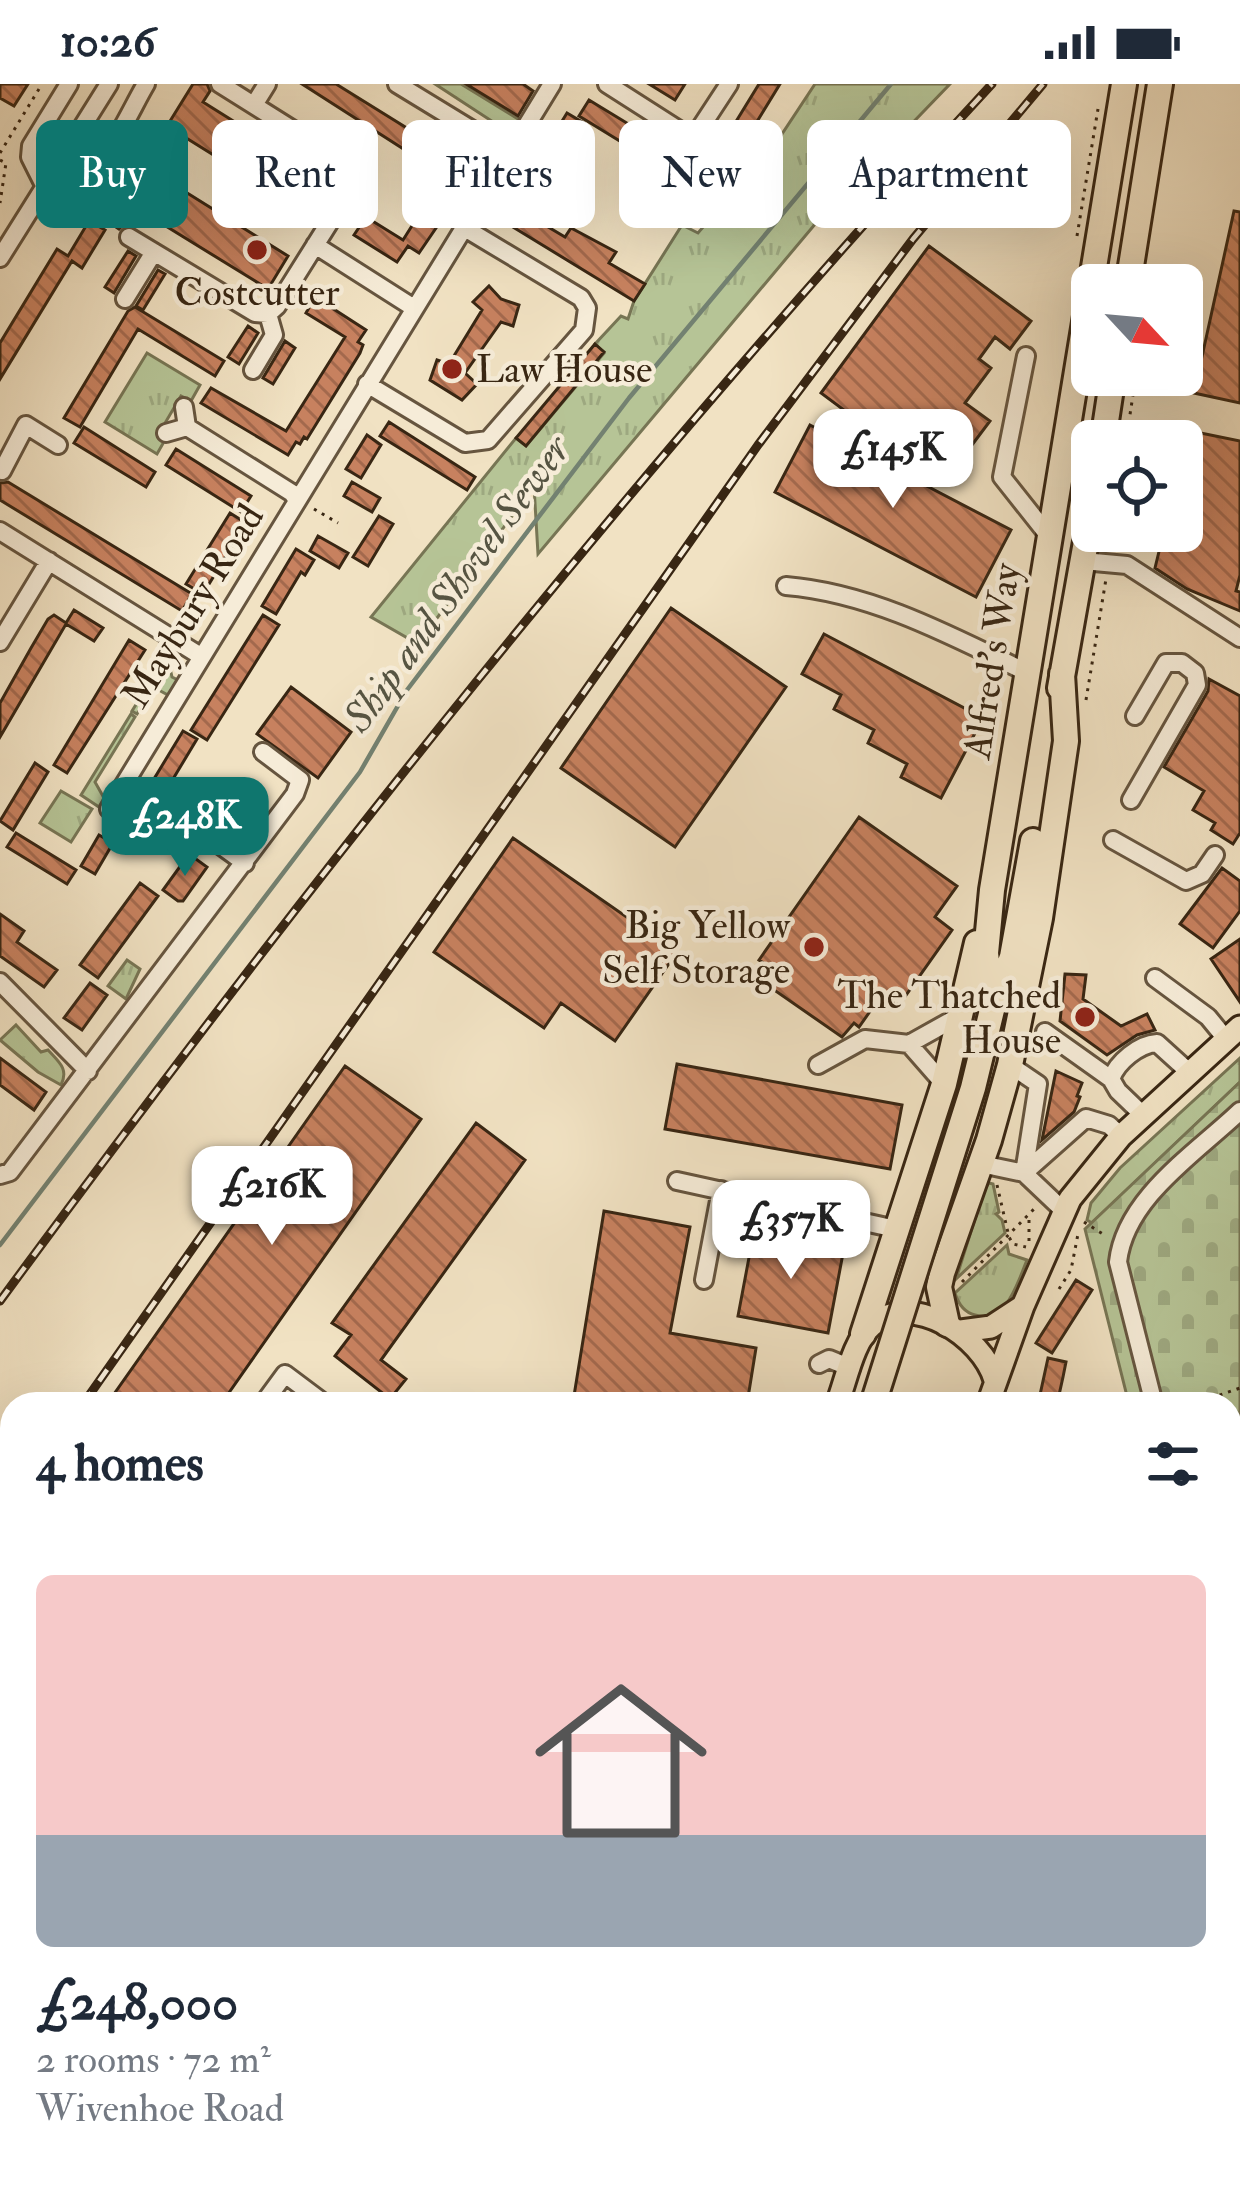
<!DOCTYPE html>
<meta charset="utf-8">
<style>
:root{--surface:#fff;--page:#f6f6f7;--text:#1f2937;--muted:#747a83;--line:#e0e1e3;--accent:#0f766e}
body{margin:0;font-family:"IM FELL Double Pica",serif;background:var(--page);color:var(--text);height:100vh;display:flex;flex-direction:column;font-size:45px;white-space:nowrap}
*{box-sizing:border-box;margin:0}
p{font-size:39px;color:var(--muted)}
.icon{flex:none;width:66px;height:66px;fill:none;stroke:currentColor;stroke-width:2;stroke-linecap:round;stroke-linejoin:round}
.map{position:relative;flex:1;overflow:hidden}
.panel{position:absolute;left:0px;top:1308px;width:1242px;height:804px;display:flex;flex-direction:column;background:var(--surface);border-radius:36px 36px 0 0;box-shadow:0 12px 48px #0002}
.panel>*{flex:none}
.banner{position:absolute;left:36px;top:36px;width:1170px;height:108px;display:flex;gap:24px}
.needle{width:78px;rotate:116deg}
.tools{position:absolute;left:1071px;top:180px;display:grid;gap:24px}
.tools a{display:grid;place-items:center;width:132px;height:132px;border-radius:18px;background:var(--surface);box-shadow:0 12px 48px #0002;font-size:60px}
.price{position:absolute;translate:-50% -102px;padding:0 27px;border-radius:24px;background:#fff;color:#222;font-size:39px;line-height:78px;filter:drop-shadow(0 3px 6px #0008)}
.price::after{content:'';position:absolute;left:50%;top:72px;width:36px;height:27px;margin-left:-18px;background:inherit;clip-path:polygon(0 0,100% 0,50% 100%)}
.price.current{background:var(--accent);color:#fff}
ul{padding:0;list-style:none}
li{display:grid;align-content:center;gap:24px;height:636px;padding:0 36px}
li+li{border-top:3px solid var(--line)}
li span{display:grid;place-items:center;height:372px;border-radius:18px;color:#555}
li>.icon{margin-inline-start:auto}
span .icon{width:216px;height:216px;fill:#fffc;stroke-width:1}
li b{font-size:51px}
h2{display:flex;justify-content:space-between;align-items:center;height:144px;padding:0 36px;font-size:51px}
.chip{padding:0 42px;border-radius:18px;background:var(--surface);box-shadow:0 12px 48px #0002;font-size:42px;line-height:108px}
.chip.current{background:var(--accent);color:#fff}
.status{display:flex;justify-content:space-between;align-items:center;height:84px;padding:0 60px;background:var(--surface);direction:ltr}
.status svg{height:33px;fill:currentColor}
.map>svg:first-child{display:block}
</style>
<div class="status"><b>10:26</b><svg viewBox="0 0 49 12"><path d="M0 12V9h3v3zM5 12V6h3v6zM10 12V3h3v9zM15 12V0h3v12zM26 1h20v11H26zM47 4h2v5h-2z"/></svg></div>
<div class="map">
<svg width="1240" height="2112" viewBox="0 0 1240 2112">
<defs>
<pattern id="grass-tufts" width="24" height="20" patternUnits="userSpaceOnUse" patternTransform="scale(3)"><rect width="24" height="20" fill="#b6c496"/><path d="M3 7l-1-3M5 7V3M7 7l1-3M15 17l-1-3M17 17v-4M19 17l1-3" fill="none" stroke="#9da880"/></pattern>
<pattern id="cemetery-stones" width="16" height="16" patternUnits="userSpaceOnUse" patternTransform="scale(3)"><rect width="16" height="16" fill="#b6c496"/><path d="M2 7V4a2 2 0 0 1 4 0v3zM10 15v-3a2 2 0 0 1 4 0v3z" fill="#9da880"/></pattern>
<pattern id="building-back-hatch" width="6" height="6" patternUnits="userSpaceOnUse" patternTransform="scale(3)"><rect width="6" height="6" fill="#c7815f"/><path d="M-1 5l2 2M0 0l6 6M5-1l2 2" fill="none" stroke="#a3694d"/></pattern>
</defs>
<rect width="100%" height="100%" fill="#f1e2c3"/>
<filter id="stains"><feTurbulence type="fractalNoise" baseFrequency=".00167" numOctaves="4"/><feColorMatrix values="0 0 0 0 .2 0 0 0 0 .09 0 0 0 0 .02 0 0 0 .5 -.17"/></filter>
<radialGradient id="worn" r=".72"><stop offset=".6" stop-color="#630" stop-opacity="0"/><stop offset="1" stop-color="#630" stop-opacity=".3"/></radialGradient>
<!-- grass -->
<path fill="url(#grass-tufts)" stroke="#777554" stroke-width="3" d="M435,0H461L518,35L510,49Z
M815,0H950L816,139L538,470L534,402L418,560L371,533L516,354L526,362L604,269L595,260L621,232L628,235L634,217L682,141L698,149L776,59Z
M147,269L200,301L191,317L181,312L158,351L165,356L157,370L105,338Z
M167,571L172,593L178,596L168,611L153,603L137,630L132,627Z
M131,630L135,633L95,698L104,714L99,723L81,711Z
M61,707L92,725L71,758L40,739Z
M127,876L140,885L126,915L108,902Z
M16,941L41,968L48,966C59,978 69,985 61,1001L38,988L0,956Z
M1240,974V998L1092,1139L1087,1136L1091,1119L1120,1084Z
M989,1099L993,1100L999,1128L996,1130L1002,1136L1005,1149L956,1195L984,1106Z
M1007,1161L1009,1170L1027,1176C1018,1197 1007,1241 975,1231C963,1228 958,1219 955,1209Z"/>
<!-- cemetery -->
<path fill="url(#cemetery-stones)" stroke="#777554" stroke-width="3" d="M1240,998V1637L1230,1614V1320H1129L1085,1145Z"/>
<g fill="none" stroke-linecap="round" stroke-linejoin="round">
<!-- stream -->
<path stroke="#738171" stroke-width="4.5" d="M0,1161L360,688L407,606L629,314L891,0"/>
</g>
<!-- building -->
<path fill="url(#building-back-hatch)" stroke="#382613" stroke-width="3" d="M0,0H28L14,22L0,14Z
M193,0H207L210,7L203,18L334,100L313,133L167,42Z
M302,0H336L468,82L460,95L464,97L462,106L419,169L408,162L397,178L354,151L366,133L403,156L444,91Z
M466,0H523L533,7L518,32Z
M649,0H685L675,16Z
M759,0H780L701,129L686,119Z
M589,16L653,55L644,71L648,73L645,78L651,82L642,97L624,86L636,67L579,32Z
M567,29L584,39L528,131L565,153L571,144L616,168L609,179L645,200L634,217L508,140L517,126L512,123L513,117Z
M1051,62L1055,84L1052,100L1042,118L1014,135L987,137L984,110L1001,79L1016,66Z
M144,82L288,172L268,205L143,128L136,138L130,134L119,145L110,139Z
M649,99L679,117L665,140L650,132L655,124L640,115Z
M1234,127L1240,128V319L1194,309Z
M89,137L105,146L82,184L72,177L0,295V259L57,165L68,172Z
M929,162L1031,237L1010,265L995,253L979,275L991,284L965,319L990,337L960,377L948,368L931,391L821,309Z
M128,167L136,172L114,209L105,203Z
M158,186L165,190L143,226L136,222Z
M489,202L501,215L519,221L513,242L501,238L465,289L477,300L462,316L430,296L437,276L449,280L482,226L473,218Z
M315,213L366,246L358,258L363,261L360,269L307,355L304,353L300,360L296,358L288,371L201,319L211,304L286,347L345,253L306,229Z
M135,223L224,277L215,292L138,245L80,343L64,334L128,227Z
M248,242L258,249L239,280L228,273Z
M285,257L295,264L273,300L263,294Z
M595,260L604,268L526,362L516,354Z
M389,338L475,393L467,406L380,352Z
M810,341L1011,446L976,513L775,408Z
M84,343L155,388L146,403L74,359Z
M1186,346L1240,357V491L1236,507L1240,508V527L1187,505L1155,484L1164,447H1182V363Z
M367,351L381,361L361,394L346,385Z
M176,365L251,412L241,428L166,381Z
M8,398L192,510L182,527L0,416V399Z
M352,398L380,414L372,428L344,412Z
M230,429L246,439L203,510L186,500Z
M379,432L393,440L368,482L353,473Z
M318,452L348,469L339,484L310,467Z
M296,465L314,476L305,491L301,488L276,530L262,522Z
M671,524L786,603L675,763L561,684Z
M74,526L103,544L94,557L66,540L0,653V619L31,564L48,535L54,531L66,539Z
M263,531L279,541L207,656L191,646Z
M824,550L983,634L941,714L901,693L907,680L868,659L874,646L834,625L841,611L802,590Z
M129,556L145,566L67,689L54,681Z
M1209,595L1240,612V749L1233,760L1211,746L1215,739L1193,726L1204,707L1164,683L1208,607Z
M291,603L351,648L318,694L257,650Z
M183,647L197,655L137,755L123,746Z
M35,679L48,688L13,746L0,737Z
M227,703L262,729L248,748L213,721Z
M859,733L957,802L935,833L952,846L899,921L883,909L859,943L854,939L842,953L767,901L777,888L759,876Z
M16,749L76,786L67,800L7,763Z
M99,751L113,759L95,790L81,782Z
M513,754L677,868L615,957L561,919L544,944L434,868Z
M189,770L207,783L183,817H178L163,806Z
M1222,784L1240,797V827L1213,864L1180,840Z
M140,799L158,812L98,894L80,881Z
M0,830L24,847L17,858L57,886L44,903L0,872Z
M1240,855V918L1211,875Z
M1065,890L1086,891L1083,915L1121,942L1147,930L1155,946L1137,951L1107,971L1060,937Z
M90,899L107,911L82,946L64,934Z
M0,974L46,1008L34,1026L0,1001Z
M677,980L902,1021L890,1085L665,1045Z
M345,982L421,1035L221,1320H107Z
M1056,987L1082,999L1077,1012L1080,1013L1074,1028L1042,1056Z
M476,1039L525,1076L381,1276L406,1295L390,1315L335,1272L351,1251L332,1239Z
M604,1127L690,1143L670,1249L756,1264L747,1320L573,1318Z
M754,1147L844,1164L828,1249L738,1232Z
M1076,1196L1092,1206L1052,1269L1036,1259Z
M1048,1274L1066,1278L1063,1293L1057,1320H1038Z
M0,2090L12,2096V2100L45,2112H0Z"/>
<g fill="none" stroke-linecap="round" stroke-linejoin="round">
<defs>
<path id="minor" d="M397,0L510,69
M607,0L693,55L729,0
M254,21L267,0
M684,71L693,55
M44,101C96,113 124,37 146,0
M44,101L30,73L31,62L69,0
M129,153L255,229L268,230L277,222L353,101L349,81L220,0
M315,161L414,224
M0,174L109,0
M125,215L154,168
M1026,272L1002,393L1048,451
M253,286L274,251L268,230
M367,300L465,359L488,356L584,246L587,224L581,214L463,143
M187,343L292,409L297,416
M166,349L187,343L184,323
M2,387L26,341L58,361
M0,447L199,571
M1083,477L1127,481L1240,554
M786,502C871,509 950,551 1026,588
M0,558L49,477
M1131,716L1197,601L1195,589L1182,579H1166L1135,632
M109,725L552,0
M205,750L245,779
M1113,756L1186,797L1202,790L1215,771
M1155,894L1208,933L1226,955
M0,898L88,987
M1045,948L1111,995
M818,981L865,955L909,960
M1010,981L1038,1000L1024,1089
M944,1000L909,960L961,931
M1143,1031L1118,1007L1111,995C1117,978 1139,960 1157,959L1189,988
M981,1080L1024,1089L1064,1127
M1024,1089L1086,1034L1109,1041L1121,1052
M0,1091L10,1088L295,710L300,696L263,668
M677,1097L896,1145
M704,1196L721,1106
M819,1280L829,1275L851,1284
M263,1320L285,1290L325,1320
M1154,1320L1118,1178C1125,1114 1196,1069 1240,1027
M1230,1567L1240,1586
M0,1686L12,1670
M1230,1696L1238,1690L1240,1693
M1230,1836L1240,1848
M0,1894L12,1900
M0,2058L12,2066
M1230,2070L1240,2062
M390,2100L399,2112
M952,2100L971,2112
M1041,2100L1066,2112
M533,2112L539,2100
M1178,2112L1192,2100"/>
<path id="major" d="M961,1247L991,1243L1023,1222
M837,1320C846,1297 853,1257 872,1241C913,1207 982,1252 995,1296
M988,1320L1023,1222L1070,1115L1121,1052L1240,943
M1230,1880L1240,1893"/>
<path id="highway" d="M1128,201L1160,0
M1103,357L1113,291
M1060,604L1092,424
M994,921L1012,873L1033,757
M992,926L986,869L992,806L1124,0
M947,1240L939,1203L942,1189L989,1056L1010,981L1040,834L1066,657L1062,590
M863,1250L944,1000L977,859
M442,2112L448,2100
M477,2112L483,2100"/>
</defs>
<!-- minor casing -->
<use href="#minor" stroke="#66553f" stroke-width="22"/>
<!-- major casing -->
<use href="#major" stroke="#382613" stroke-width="27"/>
<!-- highway casing -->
<use href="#highway" stroke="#382613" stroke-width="30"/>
<!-- path -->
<path stroke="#382613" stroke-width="3" stroke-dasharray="3 6" stroke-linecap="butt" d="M0,69L42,0
M0,76L6,79L0,119
M1077,152L1098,25
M1126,357L1136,291
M314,425L338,439
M1111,462L1113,447
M1086,616L1106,495
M997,1101L1009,1153L1013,1160L1026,1163
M1029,1136V1162
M1084,1138L1106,1152
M962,1198L1035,1124
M1059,1205L1071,1186L1078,1150
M1194,1320L1240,1304"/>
<!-- minor -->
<use href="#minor" stroke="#f6ecd8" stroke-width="16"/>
<!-- major -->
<use href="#major" stroke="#f1e2c3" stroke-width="21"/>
<!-- highway -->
<use href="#highway" stroke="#f1e2c3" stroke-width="24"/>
<defs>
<path id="rail" d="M0,1217C311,794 636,385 992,0
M83,1320L758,361L913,155L1043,0
M0,1405L12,1390
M0,1438L12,1421"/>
</defs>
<!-- rail casing -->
<use href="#rail" stroke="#382613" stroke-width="9"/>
<!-- rail -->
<use href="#rail" stroke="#f6ecd8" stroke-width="4.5" stroke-dasharray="14" stroke-linecap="butt"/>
<defs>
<path id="highway-bridge" d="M873,1320L973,1004L992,926"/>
</defs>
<!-- highway-bridge casing -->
<use href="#highway-bridge" stroke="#382613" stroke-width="30" stroke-linecap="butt"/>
<!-- highway-bridge -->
<use href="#highway-bridge" stroke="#f1e2c3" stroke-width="24"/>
</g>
<!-- markers -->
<g fill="#8f2418" stroke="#f6ecd8" stroke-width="4.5">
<circle cx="257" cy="166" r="12"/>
<circle cx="452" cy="285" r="12"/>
<circle cx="814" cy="863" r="12"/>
<circle cx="1085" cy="933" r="12"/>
</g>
<g text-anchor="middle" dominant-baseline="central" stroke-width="9" stroke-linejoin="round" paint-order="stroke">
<!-- poi labels -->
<g font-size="39" fill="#382613" stroke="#f6ecd8" text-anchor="end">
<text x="257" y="208" text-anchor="middle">Costcutter</text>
<text x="476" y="285" text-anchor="start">Law House</text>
<text x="790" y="841">Big Yellow<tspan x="790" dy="45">Self Storage</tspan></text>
<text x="1061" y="911">The Thatched<tspan x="1061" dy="45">House</tspan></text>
</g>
<!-- street labels -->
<g font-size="39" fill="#382613" stroke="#f6ecd8">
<text transform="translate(193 522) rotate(-58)">Maybury Road</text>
<text transform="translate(992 577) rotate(-81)">Alfred's Way</text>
</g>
<!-- water labels -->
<g font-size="42" font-style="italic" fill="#565442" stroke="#f6ecd8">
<text transform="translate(457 500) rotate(-54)">Ship and Shovel Sewer</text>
</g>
</g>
<rect width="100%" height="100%" filter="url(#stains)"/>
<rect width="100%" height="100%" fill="url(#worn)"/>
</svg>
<div class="tools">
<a><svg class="needle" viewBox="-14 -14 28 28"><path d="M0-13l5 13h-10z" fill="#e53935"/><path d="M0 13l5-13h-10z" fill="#747a83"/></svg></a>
<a><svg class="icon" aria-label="locate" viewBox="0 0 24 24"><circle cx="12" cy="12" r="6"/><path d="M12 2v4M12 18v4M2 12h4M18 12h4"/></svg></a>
</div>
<b class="price" style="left:893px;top:427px">£145K</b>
<b class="price current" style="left:185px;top:795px">£248K</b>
<b class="price" style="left:272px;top:1164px">£216K</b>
<b class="price" style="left:791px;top:1198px">£357K</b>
<div class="banner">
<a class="chip current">Buy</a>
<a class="chip">Rent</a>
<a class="chip">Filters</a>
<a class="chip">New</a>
<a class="chip">Apartment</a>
</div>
<section class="panel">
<h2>4 homes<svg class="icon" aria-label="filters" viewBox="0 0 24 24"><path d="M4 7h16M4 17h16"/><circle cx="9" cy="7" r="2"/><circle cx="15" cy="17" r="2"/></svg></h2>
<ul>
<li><span style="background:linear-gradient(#f6c9c9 70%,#9aa5b1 0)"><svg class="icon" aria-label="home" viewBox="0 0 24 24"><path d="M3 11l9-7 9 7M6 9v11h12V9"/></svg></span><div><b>£248,000</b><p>2 rooms · 72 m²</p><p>Wivenhoe Road</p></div></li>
</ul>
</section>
</div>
